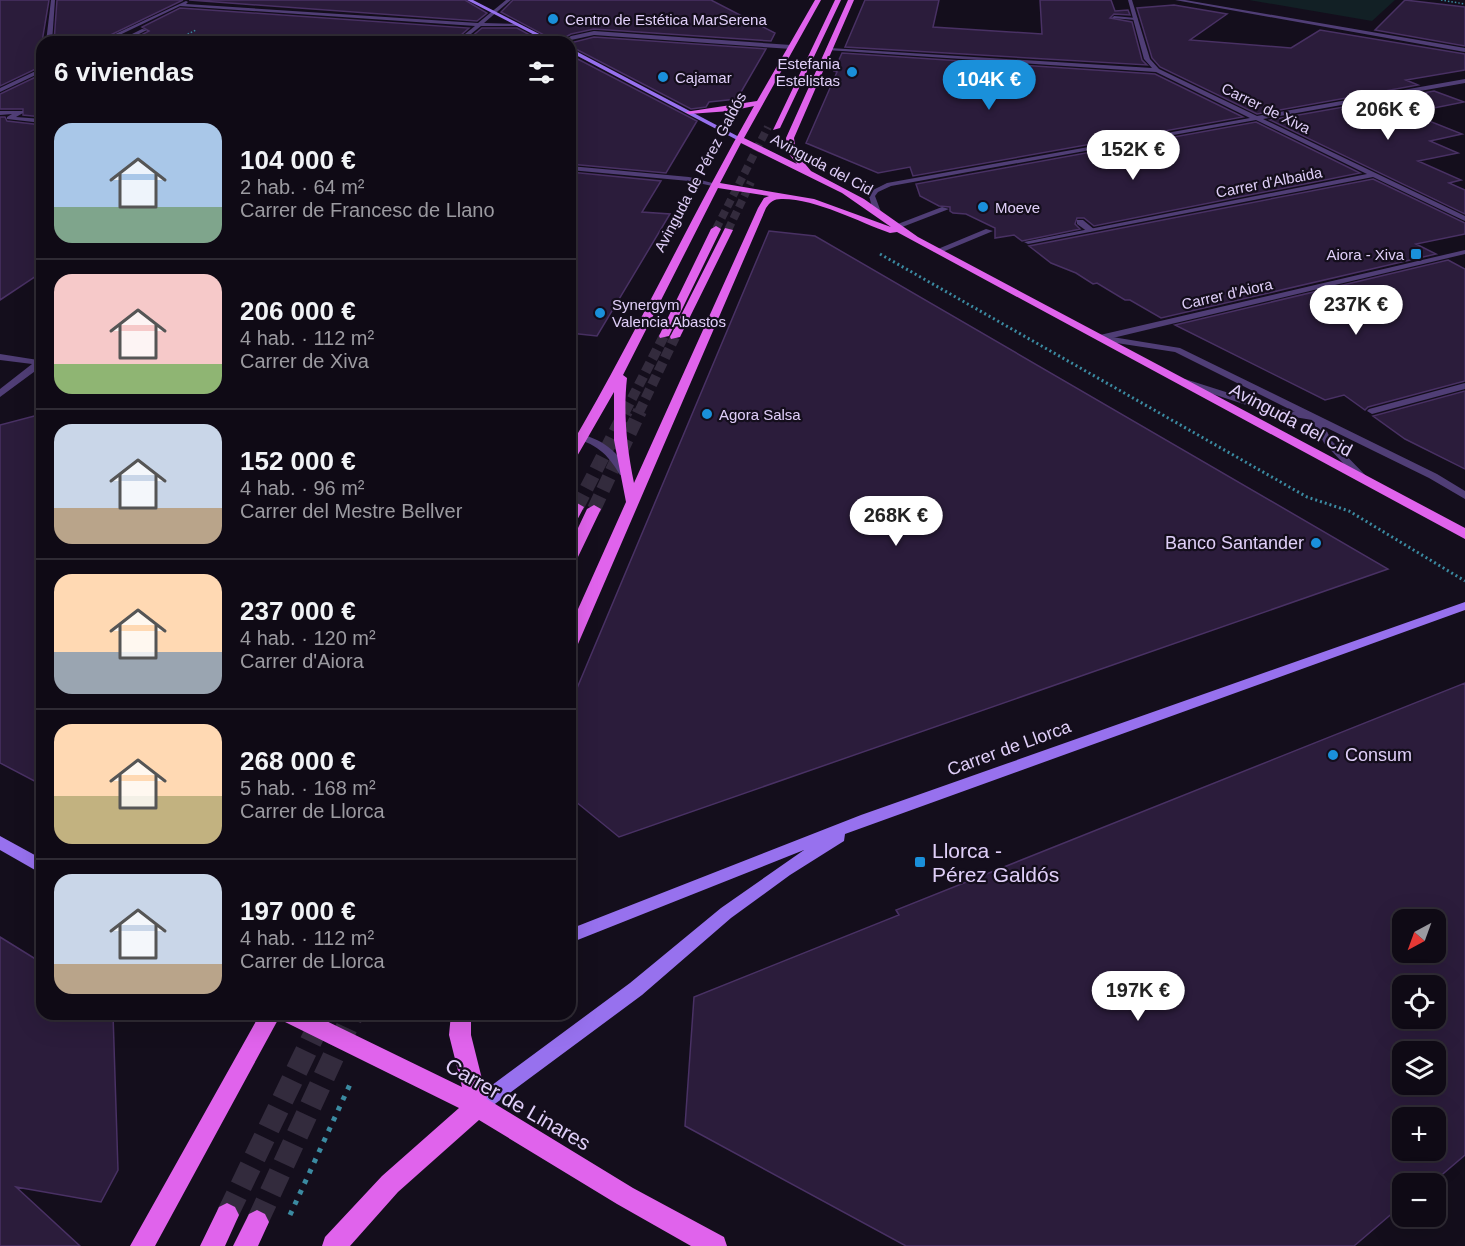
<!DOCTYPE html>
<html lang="es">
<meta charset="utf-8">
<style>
:root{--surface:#0f0a15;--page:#1d1822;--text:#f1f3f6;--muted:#9b9aa0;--line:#2f2b34;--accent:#1a90da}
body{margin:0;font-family:Helvetica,sans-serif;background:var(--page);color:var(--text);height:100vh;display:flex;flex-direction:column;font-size:22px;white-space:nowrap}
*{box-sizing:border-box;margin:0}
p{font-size:20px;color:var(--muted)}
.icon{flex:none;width:33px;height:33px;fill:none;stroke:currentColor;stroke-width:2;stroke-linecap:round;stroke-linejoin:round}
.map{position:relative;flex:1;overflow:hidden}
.sheet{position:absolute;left:36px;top:36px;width:540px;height:984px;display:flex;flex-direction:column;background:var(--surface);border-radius:18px;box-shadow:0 6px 24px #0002,0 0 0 2px var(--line)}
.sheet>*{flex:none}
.needle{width:39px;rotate:221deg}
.buttons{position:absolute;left:1392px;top:909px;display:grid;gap:12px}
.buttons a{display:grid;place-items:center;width:54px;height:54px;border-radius:12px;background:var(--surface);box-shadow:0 6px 24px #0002,0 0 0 2px var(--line);font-size:30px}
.price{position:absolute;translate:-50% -51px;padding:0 14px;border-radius:21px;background:#fff;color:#222;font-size:20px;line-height:39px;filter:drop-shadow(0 2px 3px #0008)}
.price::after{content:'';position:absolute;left:50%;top:36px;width:18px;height:14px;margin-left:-9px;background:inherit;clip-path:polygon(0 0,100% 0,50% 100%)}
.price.on{background:var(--accent);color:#fff}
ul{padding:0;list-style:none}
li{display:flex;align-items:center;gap:18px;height:150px;padding:0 18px}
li+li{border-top:2px solid var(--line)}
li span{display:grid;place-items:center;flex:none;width:168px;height:120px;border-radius:18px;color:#555}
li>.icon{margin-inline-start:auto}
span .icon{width:72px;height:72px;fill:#fffc;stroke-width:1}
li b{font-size:26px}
h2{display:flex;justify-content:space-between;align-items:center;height:72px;padding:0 18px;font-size:26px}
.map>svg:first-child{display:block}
</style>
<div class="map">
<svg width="1465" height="1246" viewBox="0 0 1465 1246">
<rect width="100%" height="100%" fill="#140e1c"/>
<!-- green -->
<path fill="#122025" d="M1249,0H1395L1372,21Z"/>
<!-- building -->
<path fill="#2b1c3b" stroke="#493164" stroke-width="1.5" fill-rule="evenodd" d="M0,0H49L42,42V66L0,86Z
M57,0H183L96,42H54Z
M189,0H465L487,13L477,21Z
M513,0H711L775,33L771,41L594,29L571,34L557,42L501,12Z
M865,0H939L933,27L1042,34L1040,0H1111L1115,11L1128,10L1130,15L1114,14L1110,18L1132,22L1142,60L1147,65L845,47Z
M1405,0L1465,7V46L1375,30Z
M1174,5L1227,14L1190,40L1291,48L1320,30L1465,54V70L1406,80L1418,85L1257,114L1160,67L1152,58L1137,8Z
M180,8L469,28L453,42H128L149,31L142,27Z
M482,28H517L543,42H465Z
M594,37L766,49L737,99L709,102L706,107L691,109L570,46V43Z
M842,53L1155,74L1243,117L913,176L910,167L878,173L806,143L837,72L834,71Z
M570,55L697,121L666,173L570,164Z
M42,74V117L23,115V109H0V94Z
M1434,91L1464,102L1409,113L1462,134L1430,141L1458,153L1418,161L1461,180L1449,183L1465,190V214L1270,120Z
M0,117H5L7,121L42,125V272L0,300Z
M1256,122L1360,173L1094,226L1084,218H1077L1075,224L1080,229L1022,241L1014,235L995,238V228L966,214L953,213L950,211V207L939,206L920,196L916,184Z
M570,172L661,181L642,212L670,214L597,336L570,333Z
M1373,179L1465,223V234L1416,244L1436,254L1161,318L1130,300H1125L1097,283L1093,284L1076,273L1051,263L1029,246Z
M769,231L815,236L1388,569L619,837L570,797V705Z
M1448,260L1465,269V381L1368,407L1365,410L1344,395L1325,400L1175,325Z
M1465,391V469L1405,439L1373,416Z
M42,414V785L0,763V425Z
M1465,683V1155L1431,1184H1402V1205L1354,1246H906L685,1126L694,997L899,915L896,910ZM1402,920H1436V952H1402ZM1402,986H1436V1018H1402ZM1402,1052H1436V1084H1402ZM1402,1118H1436V1150H1402Z
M0,937L42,963V1014H113L118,1170L101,1202L16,1187L80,1246H0Z"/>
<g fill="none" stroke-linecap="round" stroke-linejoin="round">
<!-- primary-tunnel-far3 -->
<path stroke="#332b3d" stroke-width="8" stroke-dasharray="8 4.5" stroke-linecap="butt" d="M716,229L768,127
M728,230L751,182"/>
<!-- primary-tunnel-far2 -->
<path stroke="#332b3d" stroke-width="10" stroke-dasharray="10 5" stroke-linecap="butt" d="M625,412L664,336
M639,412L675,337"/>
<!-- primary-tunnel-far1 -->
<path stroke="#332b3d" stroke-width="14" stroke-dasharray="14 7" stroke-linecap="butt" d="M577,507L626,411
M594,509L640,411"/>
<!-- primary-tunnel -->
<path stroke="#332b3d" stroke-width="22" stroke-dasharray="22 10" stroke-linecap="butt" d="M227,1215L324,1014
M257,1222L353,1014"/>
<!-- path-far2 -->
<path stroke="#3b8aa1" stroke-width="1.5" stroke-dasharray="1.5 2" stroke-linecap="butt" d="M1441,0L1465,4
M172,42L196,30"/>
<!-- path-far1 -->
<path stroke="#3b8aa1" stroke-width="3" stroke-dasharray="2 3" stroke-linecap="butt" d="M880,254L1307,497L1349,511L1465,581"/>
<!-- path -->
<path stroke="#3b8aa1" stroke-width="5" stroke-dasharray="4.5 7" stroke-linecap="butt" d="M290,1215L352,1080"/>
<!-- service -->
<path fill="#503e76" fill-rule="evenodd" d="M1114,16L1136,18L1138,19L1136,20L1112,18Z
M142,29L147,30L123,42H116Z
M942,207L949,209L897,229L890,227Z
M1077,220H1083L1095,230L1088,232L1077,224Z
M986,229L993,231L940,253L933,251Z
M1100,335L1180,348L1437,474L1465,491V499L1429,478L1325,427L1331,440L1370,480L1369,482H1361L1324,443L1312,420L1271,413L1182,384V380L1185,379L1276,408L1295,412L1175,352L1097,340V336Z"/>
<!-- pedestrian -->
<path fill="#503e76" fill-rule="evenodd" d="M0,111H23V113L16,117L42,119V123L7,119V117L12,114L0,115Z"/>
<!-- minor -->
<path fill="#503e76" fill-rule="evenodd" d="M51,0H55L52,42H46Z
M506,0H511L484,23L516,24L518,26H481L461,42H455L475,26L180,6L105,42H98L186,1L188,2L186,4L478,23Z
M1128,0H1132L1150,59L1159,69L1257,116L1465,79V83L1263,119L1465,216V221L1373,177L1028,244L1024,242L1367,174L1256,120L891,186L878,192L875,196L881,212L874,214L869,196L873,190L887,183L1250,118L1156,72L827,50L830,48L1152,68L1144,59Z
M1175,0H1185L1465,48V52Z
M594,31L791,45L794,47L791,49L594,35L562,42L571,36Z
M42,68V72L0,92V88Z
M570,166L689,177L720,185L717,187L689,181L570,170Z
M0,354L38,360L42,358V366L0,397V389L32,364L0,360Z
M1465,383V389L1372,414L1367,411L1369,409Z
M570,432C598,437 616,447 629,473L628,475H620C608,454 595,442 570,438Z"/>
<!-- tertiary -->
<path fill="#503e76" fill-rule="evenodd" d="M1465,250V254L1100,341L1096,338L1100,335Z"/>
<!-- secondary -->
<path fill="#9771ee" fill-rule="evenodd" d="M467,0H473L555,42H548Z
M570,48L743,139L744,140L739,141L570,52Z
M1465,602V610L845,834L844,841L790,875L731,918L642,995L484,1112L478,1115L472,1112L469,1106L472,1100L630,983L721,908L804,850L570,943V929L861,815Z
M0,836L42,859V874L0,850Z"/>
<!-- primary -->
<path fill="#e063ec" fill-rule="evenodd" d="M815,0H821L744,138L797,164L788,153L786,138L848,0H854L794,138L796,153L811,171L864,199L918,237L1465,528V539L897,232L890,233C859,222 814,198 781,199C774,199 770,202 766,208L578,644L575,648L570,650V627L626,502L614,440V392L576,458L570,462V447C635,336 690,219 754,106L730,111L689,114L685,112L757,101ZM741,143L842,193L891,227L814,199L720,183ZM718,188L769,196L764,198L758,208L634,483C627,448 623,414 627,378L623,375Z
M835,0H841L780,128L773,130Z
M716,226L721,229L669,336L660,338L659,336L711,229Z
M725,228L733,230L680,337L671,339L670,337Z
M577,503L584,507L575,524L570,525V508Z
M594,505L601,509L577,559L570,564V545L587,509Z
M260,1014H312L462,1087L449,1035L451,1014H471V1035L487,1099L633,1188L724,1237L727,1246H691L617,1204L479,1120L398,1192L350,1246H322L325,1237L382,1176L459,1108L283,1021L280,1016L155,1246H130Z
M227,1203L235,1207L239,1215L225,1246H200L219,1207Z
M257,1210L265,1214L269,1222L258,1246H233L249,1214Z"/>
</g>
<!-- markers -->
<g fill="#1a90da" stroke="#140e1c" stroke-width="2">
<circle cx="553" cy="19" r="6"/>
<circle cx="852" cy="72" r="6"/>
<circle cx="663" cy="77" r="6"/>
<circle cx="983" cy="207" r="6"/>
<rect x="1410" y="248" width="12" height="12" rx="3"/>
<circle cx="600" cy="313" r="6"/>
<circle cx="707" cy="414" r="6"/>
<circle cx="1316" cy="543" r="6"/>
<circle cx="1333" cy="755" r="6"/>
<rect x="914" y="856" width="12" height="12" rx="3"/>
</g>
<g text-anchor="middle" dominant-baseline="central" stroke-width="4.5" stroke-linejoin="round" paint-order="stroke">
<!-- far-poi labels -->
<g font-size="15" fill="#e0cff9" stroke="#140e1c" text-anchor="start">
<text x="565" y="19">Centro de Estética MarSerena</text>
<text x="840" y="63" text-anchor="end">Estefania<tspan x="840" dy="17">Estelistas</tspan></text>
<text x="675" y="77">Cajamar</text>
<text x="995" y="207">Moeve</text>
<text x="1404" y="254" text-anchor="end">Aiora - Xiva</text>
<text x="612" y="304">Synergym<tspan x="612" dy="17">Valencia Abastos</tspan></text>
<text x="719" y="414">Agora Salsa</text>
</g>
<!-- far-street labels -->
<g font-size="15" fill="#e0cff9" stroke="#140e1c">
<text transform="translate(1266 108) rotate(26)">Carrer de Xiva</text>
<text transform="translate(822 164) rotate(28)">Avinguda del Cid</text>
<text transform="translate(700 172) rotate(-62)">Avinguda de Pérez Galdós</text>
<text transform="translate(1269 182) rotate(-11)">Carrer d'Albaida</text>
<text transform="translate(1227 294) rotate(-13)">Carrer d'Aiora</text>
</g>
<!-- street labels -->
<g font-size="18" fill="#e0cff9" stroke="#140e1c">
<text transform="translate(1291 420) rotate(28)">Avinguda del Cid</text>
<text transform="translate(1009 748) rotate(-20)">Carrer de Llorca</text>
</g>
<!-- poi labels -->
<g font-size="18" fill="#e0cff9" stroke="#140e1c" text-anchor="end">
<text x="1304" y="543">Banco Santander</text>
<text x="1345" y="755" text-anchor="start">Consum</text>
</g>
<!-- near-poi labels -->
<g font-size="21" fill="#e0cff9" stroke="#140e1c" text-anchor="start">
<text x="932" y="850">Llorca -<tspan x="932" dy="24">Pérez Galdós</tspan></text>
</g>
<!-- near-street labels -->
<g font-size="21" fill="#e0cff9" stroke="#140e1c">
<text transform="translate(518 1104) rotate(30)">Carrer de Linares</text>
</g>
</g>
</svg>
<div class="buttons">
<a><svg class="needle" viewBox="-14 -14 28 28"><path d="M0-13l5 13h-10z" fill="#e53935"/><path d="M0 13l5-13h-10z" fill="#9b9aa0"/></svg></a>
<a><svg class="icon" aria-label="locate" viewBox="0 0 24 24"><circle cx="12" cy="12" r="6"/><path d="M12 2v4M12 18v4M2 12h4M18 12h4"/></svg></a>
<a><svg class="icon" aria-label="layers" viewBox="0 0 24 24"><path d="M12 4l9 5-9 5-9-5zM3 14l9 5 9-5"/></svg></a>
<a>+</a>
<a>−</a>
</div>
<b class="price on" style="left:989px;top:111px">104K €</b>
<b class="price" style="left:1388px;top:141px">206K €</b>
<b class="price" style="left:1133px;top:181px">152K €</b>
<b class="price" style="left:1356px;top:336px">237K €</b>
<b class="price" style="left:896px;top:547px">268K €</b>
<b class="price" style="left:1138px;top:1022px">197K €</b>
<section class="sheet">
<h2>6 viviendas<svg class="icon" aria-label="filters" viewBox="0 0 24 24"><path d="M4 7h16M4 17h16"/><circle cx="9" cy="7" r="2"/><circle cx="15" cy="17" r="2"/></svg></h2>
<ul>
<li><span style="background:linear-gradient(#a9c7e8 70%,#7fa58c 0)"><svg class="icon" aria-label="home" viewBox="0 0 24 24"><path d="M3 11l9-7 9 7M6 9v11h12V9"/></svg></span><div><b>104 000 €</b><p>2 hab. · 64 m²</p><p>Carrer de Francesc de Llano</p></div></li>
<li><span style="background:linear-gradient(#f6c9c9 75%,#8fb573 0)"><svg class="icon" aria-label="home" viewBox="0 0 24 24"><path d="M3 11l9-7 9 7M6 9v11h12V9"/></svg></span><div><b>206 000 €</b><p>4 hab. · 112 m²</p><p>Carrer de Xiva</p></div></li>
<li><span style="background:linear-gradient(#c9d6e8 70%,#b9a48a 0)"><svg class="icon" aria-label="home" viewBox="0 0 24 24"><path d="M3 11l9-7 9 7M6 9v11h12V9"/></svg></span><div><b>152 000 €</b><p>4 hab. · 96 m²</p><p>Carrer del Mestre Bellver</p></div></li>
<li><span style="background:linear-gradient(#ffd9b3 65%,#9aa5b1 0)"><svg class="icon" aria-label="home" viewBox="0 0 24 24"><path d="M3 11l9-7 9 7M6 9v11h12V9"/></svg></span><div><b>237 000 €</b><p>4 hab. · 120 m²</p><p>Carrer d'Aiora</p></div></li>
<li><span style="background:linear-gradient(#ffd9b3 60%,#c2b280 0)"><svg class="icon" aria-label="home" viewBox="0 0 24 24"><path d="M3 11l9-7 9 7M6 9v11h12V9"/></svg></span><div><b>268 000 €</b><p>5 hab. · 168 m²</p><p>Carrer de Llorca</p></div></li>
<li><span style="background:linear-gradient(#c9d6e8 75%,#b9a48a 0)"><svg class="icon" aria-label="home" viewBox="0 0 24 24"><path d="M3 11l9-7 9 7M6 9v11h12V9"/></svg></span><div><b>197 000 €</b><p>4 hab. · 112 m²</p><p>Carrer de Llorca</p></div></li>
</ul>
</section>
</div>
